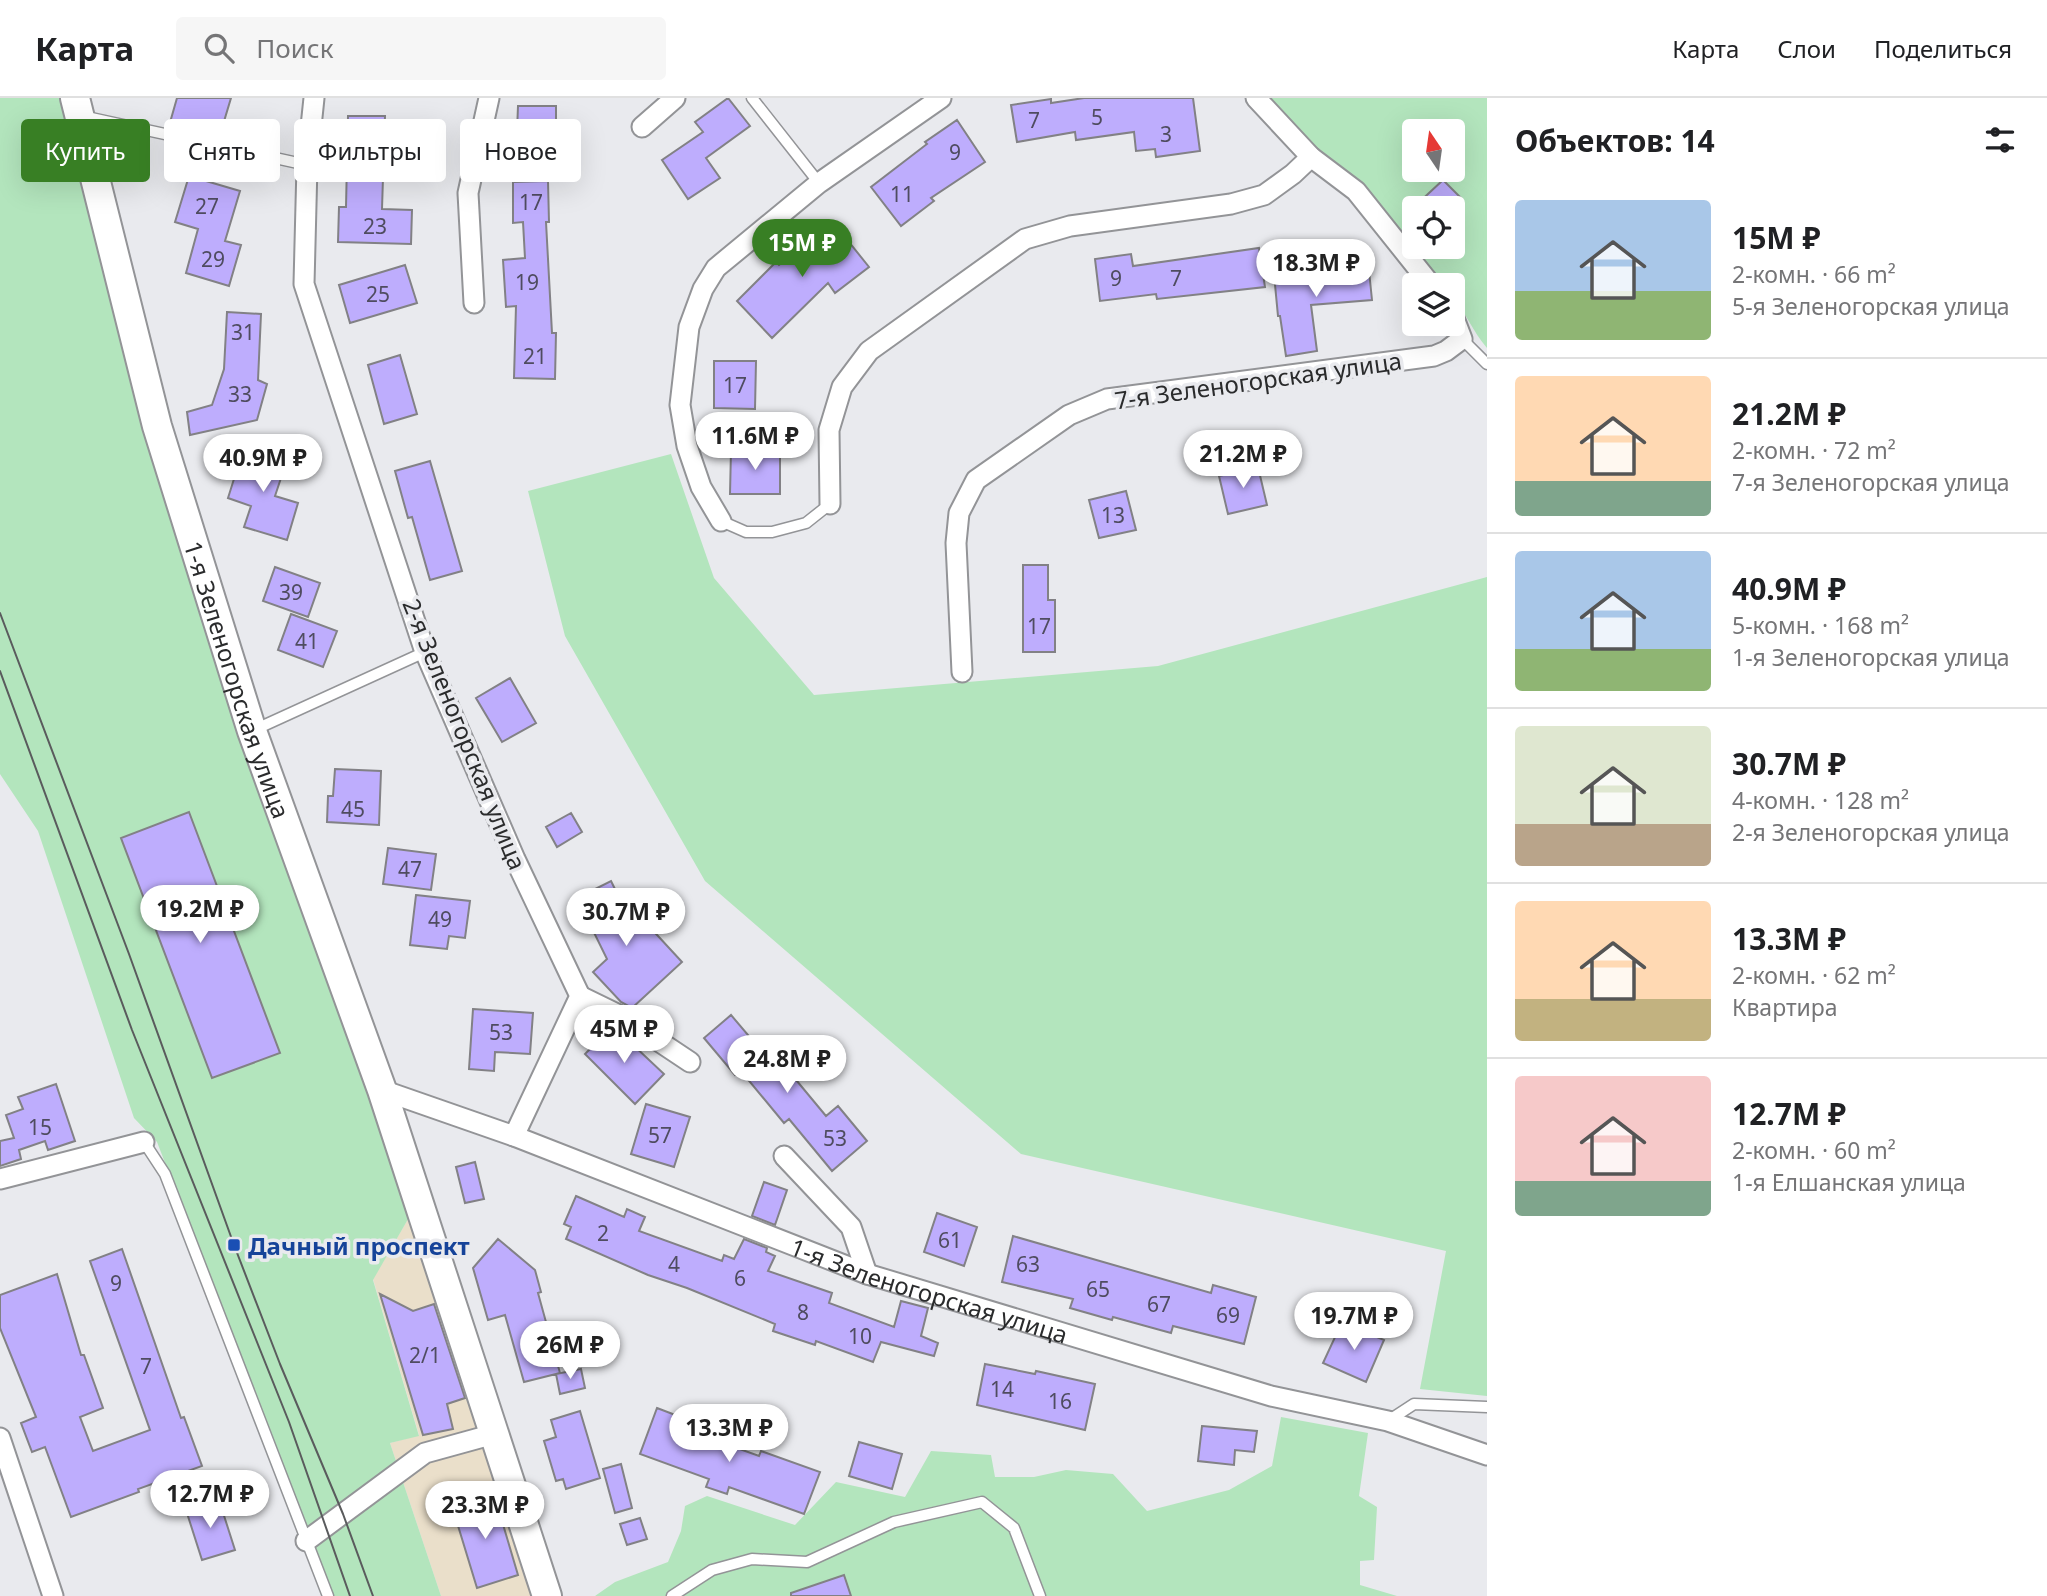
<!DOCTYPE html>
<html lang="ru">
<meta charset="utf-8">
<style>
:root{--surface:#fff;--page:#f6f6f6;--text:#202124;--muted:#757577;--line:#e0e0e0;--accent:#387f24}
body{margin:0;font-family:"Noto Sans",sans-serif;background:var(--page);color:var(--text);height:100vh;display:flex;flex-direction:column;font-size:26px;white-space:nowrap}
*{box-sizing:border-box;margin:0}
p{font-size:23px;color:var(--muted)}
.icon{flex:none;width:38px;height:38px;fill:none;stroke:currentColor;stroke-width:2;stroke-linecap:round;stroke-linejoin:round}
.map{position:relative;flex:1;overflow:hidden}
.side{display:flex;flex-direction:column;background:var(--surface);width:560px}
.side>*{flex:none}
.banner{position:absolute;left:21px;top:21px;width:665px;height:63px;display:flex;gap:14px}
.needle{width:46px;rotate:347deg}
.tools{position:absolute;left:1402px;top:21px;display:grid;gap:14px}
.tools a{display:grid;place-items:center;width:63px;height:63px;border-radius:7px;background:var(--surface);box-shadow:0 7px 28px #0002;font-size:35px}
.price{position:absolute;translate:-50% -60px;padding:0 16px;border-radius:24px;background:#fff;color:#222;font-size:23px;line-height:46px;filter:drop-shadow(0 2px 4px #0008)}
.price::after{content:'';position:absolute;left:50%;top:42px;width:21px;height:16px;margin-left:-10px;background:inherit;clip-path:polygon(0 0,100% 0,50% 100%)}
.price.on{background:var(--accent);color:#fff}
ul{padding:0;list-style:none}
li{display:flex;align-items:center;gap:21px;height:175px;padding:0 28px}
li+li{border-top:2px solid var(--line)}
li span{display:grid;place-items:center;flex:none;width:196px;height:140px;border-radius:7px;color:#555}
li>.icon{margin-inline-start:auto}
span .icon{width:84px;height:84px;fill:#fffc;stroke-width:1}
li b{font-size:30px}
h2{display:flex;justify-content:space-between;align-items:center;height:84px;padding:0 28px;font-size:30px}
.pill{padding:0 24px;border-radius:7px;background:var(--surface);box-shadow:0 7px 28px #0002;font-size:24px;line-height:63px}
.pill.on{background:var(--accent);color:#fff}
header{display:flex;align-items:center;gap:42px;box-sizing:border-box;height:98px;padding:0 35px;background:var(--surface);border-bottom:2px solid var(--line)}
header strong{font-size:33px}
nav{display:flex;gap:38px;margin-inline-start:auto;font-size:24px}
.search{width:490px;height:63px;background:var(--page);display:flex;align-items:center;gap:18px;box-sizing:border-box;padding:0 24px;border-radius:7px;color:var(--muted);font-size:26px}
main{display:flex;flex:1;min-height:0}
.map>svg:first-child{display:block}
</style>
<header>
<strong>Карта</strong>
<div class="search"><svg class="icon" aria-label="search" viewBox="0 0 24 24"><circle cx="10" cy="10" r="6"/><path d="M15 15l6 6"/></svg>Поиск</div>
<nav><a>Карта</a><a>Слои</a><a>Поделиться</a></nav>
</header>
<main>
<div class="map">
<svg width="1487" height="1498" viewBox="0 0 1487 1498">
<rect width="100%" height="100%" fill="#e9eaee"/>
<!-- commercial -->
<path fill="#eadfca" d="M411,1116L535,1498H441L390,1345L419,1337L373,1181Z"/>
<!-- green -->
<path fill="#b3e5bd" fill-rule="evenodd" d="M0,0H61L411,1116L373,1182L419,1338L390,1345L441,1498H333L157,1044L134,1020L38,733L0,676Z
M1264,0H1487V250C1473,234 1466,215 1453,199L1452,187H1442L1361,90L1314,55ZM1414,33H1452V72H1414ZM1414,110H1452V149H1414Z
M671,356L714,480L814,597L1158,568L1487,479V1298L1420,1291L1446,1153L1021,1056L705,783L565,538L528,393Z
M1281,1319L1368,1335L1359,1398L1377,1409L1374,1462L1360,1463V1487L1397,1498H595L615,1484L668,1464L681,1433L685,1408L707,1398L795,1427L836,1384L905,1399L931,1353L991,1357L995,1379H1034L1066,1372L1113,1376L1147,1413L1229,1392L1272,1368Z"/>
<!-- building -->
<path fill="#beadfd" stroke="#828185" stroke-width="2" d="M177,0H231L219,40L169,28Z
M728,0L750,28L706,60L720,80L688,101L662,62L703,34L695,24Z
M1084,0H1193L1200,53L1156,59L1155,51L1136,53L1134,34L1076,42L1075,34L1017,44L1011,7L1051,1V5Z
M518,8H556V34H517Z
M348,18H385L382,111L412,112L411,146L338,144L339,109H346Z
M957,22L985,64L931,100L934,103L901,128L871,89L927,46L925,44Z
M189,78L240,93L225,143L241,147L229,188L186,175L198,131L175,124Z
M1443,82L1461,100L1450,110H1413Z
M548,83L549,124H546L552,235H556L555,281L514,280L516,208L506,209L503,162L525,160L523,124L513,125V84Z
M833,124L869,169L835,195L828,185L772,240L737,203L776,164L779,167Z
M1259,150L1265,189L1157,201L1156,196L1100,203L1095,161L1131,156L1133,168Z
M1368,163L1372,202L1311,207L1317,253L1286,258L1280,218H1278L1274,176Z
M405,167L417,205L350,225L339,187Z
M227,214L261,216L258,282L267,286L257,322L190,337L187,314L212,307L224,271Z
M400,257L417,316L384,326L368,267Z
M714,263H756L755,311L714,310Z
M244,349L287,362L275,398L298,405L287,442L244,429L251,408L228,400Z
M731,352L780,353V396H730Z
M430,363L462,473L430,482L412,419L408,420L395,373Z
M1258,369L1267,407L1228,416L1219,378Z
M1126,393L1136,432L1099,440L1089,402Z
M1023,467H1048V502H1055V554H1023Z
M275,469L320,485L308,519L263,503Z
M291,516L337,533L323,569L278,552Z
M510,580L536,625L502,644L476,600Z
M335,671L381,673L379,727L327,724L328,698H333Z
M189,714L280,955L212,980L121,740Z
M571,715L582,734L557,749L546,729Z
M388,750L436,756L431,792L383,786Z
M611,783L636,834L646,825L682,864L632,910L621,904L593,874L607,861L577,800Z
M416,797L470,803L465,840L449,838L447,851L410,847Z
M473,911L533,915L530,956L495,954L494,973L469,971Z
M731,917L776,970L782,965L826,1018L838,1008L867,1043L832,1073L789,1021L784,1025L741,973L735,977L704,940Z
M613,928L664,976L635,1006L585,956Z
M56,986L75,1043L48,1052L45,1043L19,1052L21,1061L0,1068V1043L14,1040L6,1017L23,1011L18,999Z
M646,1006L690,1019L674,1069L631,1056Z
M475,1064L484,1101L465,1105L456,1069Z
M764,1084L787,1092L775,1127L752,1118Z
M576,1098L624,1119L627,1111L645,1119L639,1133L722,1163L724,1157L734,1161L744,1141L767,1150L766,1154L775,1158L768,1173L832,1195L829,1205L894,1229L901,1203L928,1210L921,1238L938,1245L934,1258L881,1244L873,1264L816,1243L815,1247L773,1233L775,1226L687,1190L648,1177L566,1141L571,1129L564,1126Z
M937,1115L977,1129L964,1168L924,1154Z
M1013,1138L1211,1195L1213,1187L1256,1199L1244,1246L1173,1228L1171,1235L1113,1219L1112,1222L1070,1210L1073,1201L1002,1184Z
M498,1141L535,1172L541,1194L538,1195L560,1275L524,1284L505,1217L488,1222L473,1170Z
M122,1151L181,1320L184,1319L202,1368L138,1391L139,1394L71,1419L45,1349L32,1354L21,1325L36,1319L0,1230V1197L57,1176L81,1257H84L103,1310L80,1319L93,1353L150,1332L90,1163Z
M380,1196L413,1213L434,1206L465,1300L447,1306L453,1331L423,1337Z
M1342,1224L1384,1242L1366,1284L1323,1265Z
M985,1266L1035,1276L1036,1273L1095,1286L1085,1332L977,1307Z
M581,1271L585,1290L560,1296L556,1276Z
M657,1310L699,1326L695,1335L759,1358L761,1353L820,1374L804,1416L729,1389L727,1396L706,1389L709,1381L640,1356Z
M580,1313L600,1380L566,1391L563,1381L556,1383L544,1343L556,1339L551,1322Z
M1202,1328L1257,1333L1254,1354L1235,1352L1234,1367L1198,1363Z
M859,1344L902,1356L892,1391L849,1378Z
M621,1366L632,1410L615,1415L603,1371Z
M494,1396L518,1477L477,1490L452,1408Z
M219,1402L235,1452L202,1462L186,1412Z
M640,1420L647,1441L627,1447L620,1426Z
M844,1477L851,1498H791V1495Z"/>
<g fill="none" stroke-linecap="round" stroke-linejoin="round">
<defs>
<path id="lane" d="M752,0L819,85
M82,18L307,67
M1462,241L1487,266
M721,423L746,434H772L806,425L830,406
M254,632L425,554
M144,1044L165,1076L328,1498
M1388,1323L1414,1306L1487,1309
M672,1498L712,1472L752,1461L807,1464L894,1424L982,1404L1014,1430L1040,1498"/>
<g id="street">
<path d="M314,0L307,67L304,186L425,554L515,761L580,898L514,1038"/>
<path d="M1256,0L1311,59L1356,93L1431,187"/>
<path d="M642,29L675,0"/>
<path d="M474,205L468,95L489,0"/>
<path d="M830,406L829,332L842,289L869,253L1025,141L1070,128L1231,106L1264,97L1293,76L1311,59"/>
<path d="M721,423L701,389L687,348L680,307L689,229L703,191L716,170L819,85L941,0"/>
<path d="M962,574L956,445L959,415L976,382L1069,317L1107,301L1434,258L1446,253L1462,241L1452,215"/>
<path d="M580,898L621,918L690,964"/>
<path id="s1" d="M382,992L514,1038L867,1176L1271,1298L1388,1323L1487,1357"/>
<path d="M784,1058L851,1129L867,1176"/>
<path d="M0,1081L144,1044"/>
<path d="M0,1340L53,1498"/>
<path d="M306,1443L425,1355L494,1336"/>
</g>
<g id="secondary">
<path id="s2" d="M75,0L157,328L252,633L382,992L547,1498"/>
</g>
</defs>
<!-- lane casing -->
<use href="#lane" stroke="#939497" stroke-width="13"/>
<!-- street casing -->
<use href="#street" stroke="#939497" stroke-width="23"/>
<!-- secondary casing -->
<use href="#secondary" stroke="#939497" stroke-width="32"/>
<!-- lane -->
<use href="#lane" stroke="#fff" stroke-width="10"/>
<!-- street -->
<use href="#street" stroke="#fff" stroke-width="19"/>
<!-- secondary -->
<use href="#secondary" stroke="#fff" stroke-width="28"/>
<!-- tram -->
<path stroke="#5a5b5d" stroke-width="2" d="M0,515L129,856L234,1147L280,1266L343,1416L373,1498
M0,573L132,932L289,1324L350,1498"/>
</g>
<!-- markers -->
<rect fill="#1a4fb4" stroke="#e9eaee" stroke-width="2.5" x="227" y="1140" width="14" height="14" rx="3.5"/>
<g text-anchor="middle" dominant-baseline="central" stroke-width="7" stroke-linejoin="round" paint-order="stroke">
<!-- number labels -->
<g font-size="21" fill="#4f4c60">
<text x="1097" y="19">5</text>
<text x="1034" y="22">7</text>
<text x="1166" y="36">3</text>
<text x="955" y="54">9</text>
<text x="902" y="96">11</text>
<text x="531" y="104">17</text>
<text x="207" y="108">27</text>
<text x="375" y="128">23</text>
<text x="213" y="161">29</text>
<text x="1116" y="180">9</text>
<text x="1176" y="180">7</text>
<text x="527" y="184">19</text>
<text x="378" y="196">25</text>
<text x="243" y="234">31</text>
<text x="535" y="258">21</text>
<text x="735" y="287">17</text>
<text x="240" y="296">33</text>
<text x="1113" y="417">13</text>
<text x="291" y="494">39</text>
<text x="1039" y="528">17</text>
<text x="307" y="543">41</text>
<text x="353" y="711">45</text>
<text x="410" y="771">47</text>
<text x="440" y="821">49</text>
<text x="501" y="934">53</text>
<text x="40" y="1029">15</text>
<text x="660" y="1037">57</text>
<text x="835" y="1040">53</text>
<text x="603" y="1135">2</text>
<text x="950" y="1142">61</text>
<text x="674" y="1166">4</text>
<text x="1028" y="1166">63</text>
<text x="740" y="1180">6</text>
<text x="116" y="1185">9</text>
<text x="1098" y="1191">65</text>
<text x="1159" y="1206">67</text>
<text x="803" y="1214">8</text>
<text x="1228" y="1217">69</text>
<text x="860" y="1238">10</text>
<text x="425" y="1257">2/1</text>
<text x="146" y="1268">7</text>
<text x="1002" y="1291">14</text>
<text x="1060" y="1303">16</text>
</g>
<!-- street labels -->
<g font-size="24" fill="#2a2b2c" stroke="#e9eaee">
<text transform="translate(1258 282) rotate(-8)">7-я Зеленогорская улица</text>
<text stroke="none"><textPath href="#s2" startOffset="604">1-я Зеленогорская улица</textPath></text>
<text transform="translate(465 636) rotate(68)">2-я Зеленогорская улица</text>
<text stroke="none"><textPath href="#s1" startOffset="583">1-я Зеленогорская улица</textPath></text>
</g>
<!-- transit labels -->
<g font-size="24" font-weight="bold" fill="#164399" stroke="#e9eaee" text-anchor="start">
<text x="248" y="1147">Дачный проспект</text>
</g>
</g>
</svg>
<div class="tools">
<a><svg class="needle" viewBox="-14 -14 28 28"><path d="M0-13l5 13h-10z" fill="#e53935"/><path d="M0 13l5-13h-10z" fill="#757577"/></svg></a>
<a><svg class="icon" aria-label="locate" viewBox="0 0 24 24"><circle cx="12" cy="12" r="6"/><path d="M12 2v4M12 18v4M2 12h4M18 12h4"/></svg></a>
<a><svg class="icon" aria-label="layers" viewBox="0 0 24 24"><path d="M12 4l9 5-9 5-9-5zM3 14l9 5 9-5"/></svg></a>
</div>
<b class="price on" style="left:802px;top:181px">15M ₽</b>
<b class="price" style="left:1316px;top:201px">18.3M ₽</b>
<b class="price" style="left:755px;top:374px">11.6M ₽</b>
<b class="price" style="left:1243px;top:392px">21.2M ₽</b>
<b class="price" style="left:263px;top:396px">40.9M ₽</b>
<b class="price" style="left:200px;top:847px">19.2M ₽</b>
<b class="price" style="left:626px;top:850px">30.7M ₽</b>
<b class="price" style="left:624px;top:967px">45M ₽</b>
<b class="price" style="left:787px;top:997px">24.8M ₽</b>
<b class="price" style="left:1354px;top:1254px">19.7M ₽</b>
<b class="price" style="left:570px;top:1283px">26M ₽</b>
<b class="price" style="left:729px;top:1366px">13.3M ₽</b>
<b class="price" style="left:210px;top:1432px">12.7M ₽</b>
<b class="price" style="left:485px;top:1443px">23.3M ₽</b>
<div class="banner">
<a class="pill on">Купить</a>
<a class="pill">Снять</a>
<a class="pill">Фильтры</a>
<a class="pill">Новое</a>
</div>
</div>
<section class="side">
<h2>Объектов: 14<svg class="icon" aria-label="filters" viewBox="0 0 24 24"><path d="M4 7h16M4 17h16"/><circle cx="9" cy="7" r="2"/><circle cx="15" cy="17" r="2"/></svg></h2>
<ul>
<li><span style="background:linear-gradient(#a9c7e8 65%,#8fb573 0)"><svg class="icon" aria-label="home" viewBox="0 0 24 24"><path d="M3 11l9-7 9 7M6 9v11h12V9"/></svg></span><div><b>15M ₽</b><p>2-комн. · 66 m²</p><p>5-я Зеленогорская улица</p></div></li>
<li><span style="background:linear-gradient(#ffd9b3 75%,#7fa58c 0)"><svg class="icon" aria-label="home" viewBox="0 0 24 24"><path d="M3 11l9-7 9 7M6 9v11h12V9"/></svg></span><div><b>21.2M ₽</b><p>2-комн. · 72 m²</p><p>7-я Зеленогорская улица</p></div></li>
<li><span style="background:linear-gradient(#a9c7e8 70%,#8fb573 0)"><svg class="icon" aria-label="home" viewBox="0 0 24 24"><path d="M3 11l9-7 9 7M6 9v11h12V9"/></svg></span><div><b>40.9M ₽</b><p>5-комн. · 168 m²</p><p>1-я Зеленогорская улица</p></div></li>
<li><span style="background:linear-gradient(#dfe7d0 70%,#b9a48a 0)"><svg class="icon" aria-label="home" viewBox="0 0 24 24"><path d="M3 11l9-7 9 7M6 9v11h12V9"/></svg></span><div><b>30.7M ₽</b><p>4-комн. · 128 m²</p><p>2-я Зеленогорская улица</p></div></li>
<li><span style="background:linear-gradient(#ffd9b3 70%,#c2b280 0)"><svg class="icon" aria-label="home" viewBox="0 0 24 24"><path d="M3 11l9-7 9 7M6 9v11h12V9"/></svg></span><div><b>13.3M ₽</b><p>2-комн. · 62 m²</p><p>Квартира</p></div></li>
<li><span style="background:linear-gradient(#f6c9c9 75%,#7fa58c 0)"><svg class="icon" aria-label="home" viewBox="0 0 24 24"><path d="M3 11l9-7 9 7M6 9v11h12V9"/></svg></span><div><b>12.7M ₽</b><p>2-комн. · 60 m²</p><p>1-я Елшанская улица</p></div></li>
</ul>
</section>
</main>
